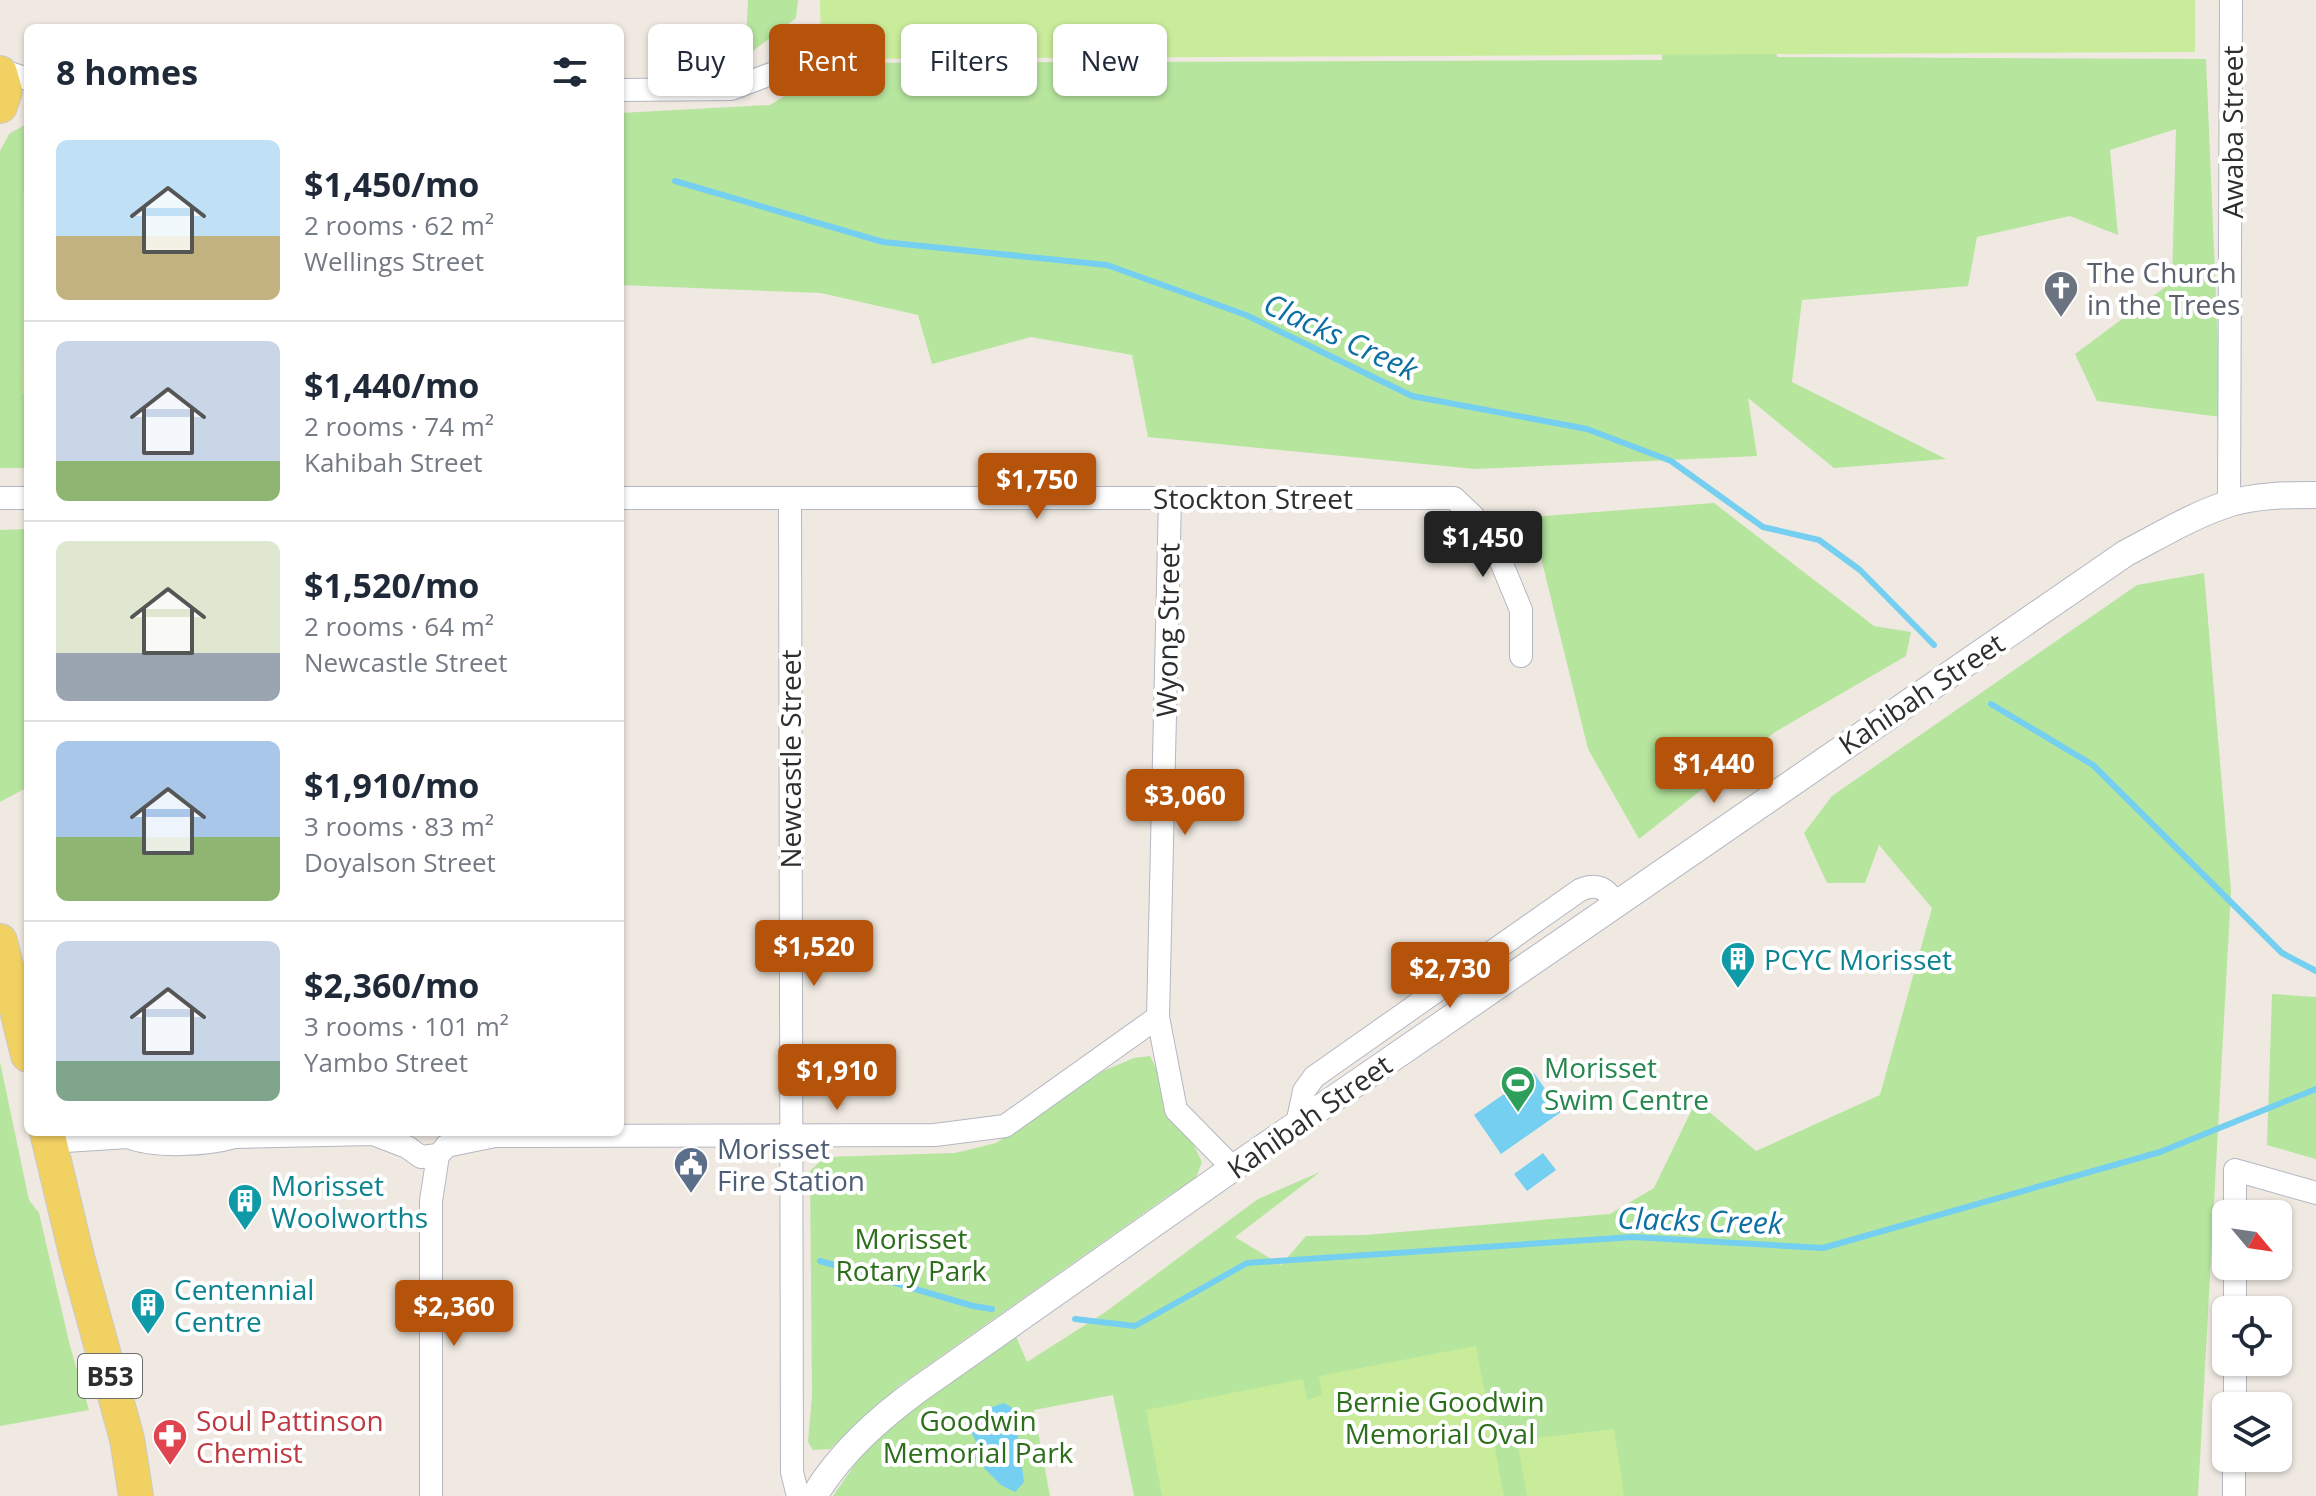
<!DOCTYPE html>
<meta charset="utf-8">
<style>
:root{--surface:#fff;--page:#f2f2f3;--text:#1f2937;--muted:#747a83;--line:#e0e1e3;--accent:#b45309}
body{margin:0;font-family:"Open Sans",sans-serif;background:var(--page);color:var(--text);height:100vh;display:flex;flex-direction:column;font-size:30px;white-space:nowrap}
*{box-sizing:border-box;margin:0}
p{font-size:26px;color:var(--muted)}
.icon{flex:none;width:44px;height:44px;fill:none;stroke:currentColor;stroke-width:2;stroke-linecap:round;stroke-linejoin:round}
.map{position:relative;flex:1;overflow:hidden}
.details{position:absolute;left:24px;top:24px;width:600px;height:1112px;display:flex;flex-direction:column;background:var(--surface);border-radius:12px;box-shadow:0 2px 6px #0004}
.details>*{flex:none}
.guide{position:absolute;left:648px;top:24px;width:760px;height:72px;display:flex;gap:16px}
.needle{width:52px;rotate:119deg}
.tools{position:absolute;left:2212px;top:1200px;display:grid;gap:16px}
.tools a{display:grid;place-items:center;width:80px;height:80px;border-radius:12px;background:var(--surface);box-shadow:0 2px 6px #0004;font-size:40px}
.price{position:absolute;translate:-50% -68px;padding:0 18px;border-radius:8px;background:var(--accent);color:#fff;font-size:26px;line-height:52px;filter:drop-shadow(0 2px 4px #0008)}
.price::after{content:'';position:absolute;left:50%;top:48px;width:24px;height:18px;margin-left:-12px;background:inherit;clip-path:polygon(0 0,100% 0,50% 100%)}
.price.selected{background:#222;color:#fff}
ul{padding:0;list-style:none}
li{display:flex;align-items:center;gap:24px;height:200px;padding:0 32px}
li+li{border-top:2px solid var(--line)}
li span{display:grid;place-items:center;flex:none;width:224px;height:160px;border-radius:12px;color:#555}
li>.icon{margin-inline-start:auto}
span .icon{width:96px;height:96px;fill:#fffc;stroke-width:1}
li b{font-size:34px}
h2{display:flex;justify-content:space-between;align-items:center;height:96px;padding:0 32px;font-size:34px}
.pill{padding:0 28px;border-radius:12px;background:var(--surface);box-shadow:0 2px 6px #0004;font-size:28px;line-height:72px}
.pill.selected{background:var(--accent);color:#fff}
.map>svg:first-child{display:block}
</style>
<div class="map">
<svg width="2316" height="1496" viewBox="0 0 2316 1496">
<rect width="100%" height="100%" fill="#efe9e1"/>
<!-- green -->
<path fill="#b6e59e" d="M748,0H798L796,18L745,57Z
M1664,0L1745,8L1778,57L2206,59L2221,417L2097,401L2075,354L2172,282L2176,129L2110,150L2118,235L2070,216L1977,237L1968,286L1802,300L1792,382L1946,459L1834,468L1748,398L1757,456L1475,469L1148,437L1132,355L1031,337L932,364L918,315L821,293L620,285V113L770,105L837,63L1662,60Z
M28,123V468H0V151L9,134Z
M1714,503L1874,626L1911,632L1906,656L1775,732L1639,839L1588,749L1531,517Z
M28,529V787L0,802V530Z
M2204,573L2231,891L2198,1496H1134L1113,1395L1034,1410L1050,1496H833L871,1441L1014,1332L1027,1362L1104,1313L1258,1199L1320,1172L1235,1237L1281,1265L1306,1236L1365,1235L1610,1214L1654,1188L1696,1101L1756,1151L1880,1095L1932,908L1879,845L1865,883H1827L1804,833L1832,796L2137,585Z
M2272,994L2316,997V1159L2267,1145Z
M1150,1056L1202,1162L1195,1180L1168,1196L900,1385L830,1449L813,1450L808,1442L812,1396L810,1171L825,1157L955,1153L996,1143L1103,1071L1134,1058Z
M0,1062L29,1200L39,1213L70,1346L89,1410L0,1426Z"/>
<!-- pitch -->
<path fill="#c9ec9a" d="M820,0H2195V52L827,59L821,44Z
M23,193H28V394H22Z
M1476,1346L1504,1496H1162L1146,1410L1303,1379L1307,1400L1322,1395L1319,1376Z
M1614,1429L1624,1496H1527L1517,1440Z"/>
<!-- water -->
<path fill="#75cff0" d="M1534,1073L1561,1112L1501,1154L1474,1115Z
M1543,1153L1556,1170L1527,1191L1514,1174Z
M1004,1403L1014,1409L1024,1482L1015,1492L1001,1485L975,1459L978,1446L968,1425L986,1409Z"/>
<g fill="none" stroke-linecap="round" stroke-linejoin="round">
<!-- stream -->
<path stroke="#75cff0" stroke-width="6" d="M675,181L883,242L1107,265L1246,315L1412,396L1587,429L1671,461L1763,527L1819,540L1860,570L1934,645
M1991,704L2093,765L2282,953L2316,971
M820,1261L973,1306L992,1309
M1075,1319L1135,1326L1247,1263L1633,1237L1823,1248L2160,1152L2316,1089"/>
<defs>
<path id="minor" d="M0,70L28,79
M620,90L731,89L811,59
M0,498H28
M620,498H1454L1473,516L1495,547L1521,610V656
M790,498L792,1472L797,1492L803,1496
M1170,498L1158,1017L1176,1110L1233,1168
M2229,503L2231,0
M1297,1124L1304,1091L1314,1077L1580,890C1598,882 1606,889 1616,903
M373,1134L407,1147L421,1157L438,1155L446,1147
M128,1137C155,1148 207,1145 235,1137L373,1134L381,1132
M50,1142L128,1137L138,1132
M446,1146L495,1136L935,1135L1005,1126L1158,1017
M2235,1214V1170L2316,1193
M2235,1310V1266
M2235,1406V1362
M431,1496V1201L438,1155
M2234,1496V1458"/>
<path id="tertiary" d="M814,1496C841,1452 878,1419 919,1389L1223,1175L2126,553C2159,536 2193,515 2228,504C2256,495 2288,495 2316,495"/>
<path id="primary" d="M0,73L5,91L0,106
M0,941L28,1055
M47,1132L77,1257L127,1439L136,1496"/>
</defs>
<!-- minor casing -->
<use href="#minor" stroke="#b4b7c1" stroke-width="24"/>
<!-- tertiary casing -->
<use href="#tertiary" stroke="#b4b7c1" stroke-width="28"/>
<!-- primary casing -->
<use href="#primary" stroke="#c9c9c9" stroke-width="36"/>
<!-- minor -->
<use href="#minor" stroke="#fff" stroke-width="22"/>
<!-- tertiary -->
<use href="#tertiary" stroke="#fff" stroke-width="26"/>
<!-- primary -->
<use href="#primary" stroke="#f2d163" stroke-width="34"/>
</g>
<!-- icons -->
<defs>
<symbol id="church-pin" viewBox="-11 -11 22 30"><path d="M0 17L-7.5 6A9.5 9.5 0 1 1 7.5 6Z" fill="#6b7280" stroke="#fff"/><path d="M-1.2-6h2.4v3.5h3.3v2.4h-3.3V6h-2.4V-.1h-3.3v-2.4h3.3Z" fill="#fff"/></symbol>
<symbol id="building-pin" viewBox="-11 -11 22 30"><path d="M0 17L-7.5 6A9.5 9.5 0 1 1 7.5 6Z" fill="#0f9aa8" stroke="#fff"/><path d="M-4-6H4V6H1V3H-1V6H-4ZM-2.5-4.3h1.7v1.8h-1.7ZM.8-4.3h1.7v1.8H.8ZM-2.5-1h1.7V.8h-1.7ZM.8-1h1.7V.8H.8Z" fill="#fff"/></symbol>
<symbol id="stadium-pin" viewBox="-11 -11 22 30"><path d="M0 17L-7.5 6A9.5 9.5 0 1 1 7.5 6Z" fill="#2e9e5b" stroke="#fff"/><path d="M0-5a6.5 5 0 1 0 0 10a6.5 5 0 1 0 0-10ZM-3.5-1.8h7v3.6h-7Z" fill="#fff"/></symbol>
<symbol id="civic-pin" viewBox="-11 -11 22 30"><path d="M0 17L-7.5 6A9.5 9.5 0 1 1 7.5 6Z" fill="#5c6f8a" stroke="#fff"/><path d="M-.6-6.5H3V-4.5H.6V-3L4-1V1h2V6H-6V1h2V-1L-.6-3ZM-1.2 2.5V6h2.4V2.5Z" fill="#fff"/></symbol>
<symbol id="pharmacy-pin" viewBox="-11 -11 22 30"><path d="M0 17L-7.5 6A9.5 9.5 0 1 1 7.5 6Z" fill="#e0444e" stroke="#fff"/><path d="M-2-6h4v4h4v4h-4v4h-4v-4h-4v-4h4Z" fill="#fff"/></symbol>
</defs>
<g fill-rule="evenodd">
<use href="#church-pin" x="2041" y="268" width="40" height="54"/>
<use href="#building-pin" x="1718" y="939" width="40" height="54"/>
<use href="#stadium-pin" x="1498" y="1063" width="40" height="54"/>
<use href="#civic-pin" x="671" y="1144" width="40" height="54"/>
<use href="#building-pin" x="225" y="1181" width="40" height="54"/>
<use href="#building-pin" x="128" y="1285" width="40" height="54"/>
<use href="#pharmacy-pin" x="150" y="1416" width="40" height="54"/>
</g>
<g text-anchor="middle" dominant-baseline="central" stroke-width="8" stroke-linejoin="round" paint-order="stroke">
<!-- shield labels -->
<rect fill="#fff" stroke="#6d6d6d" stroke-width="2" x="78" y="1354" width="64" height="44" rx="6"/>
<g font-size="26" font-weight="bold" fill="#2e2e2e">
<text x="110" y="1376">B53</text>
</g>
<!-- street labels -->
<g font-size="28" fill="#2e2e2e" stroke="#fff">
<text transform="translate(2232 132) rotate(-90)">Awaba Street</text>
<text x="1253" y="498">Stockton Street</text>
<text transform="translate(1167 630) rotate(-89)">Wyong Street</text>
<text transform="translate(1921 693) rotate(-34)">Kahibah Street</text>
<text transform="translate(790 759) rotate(-90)">Newcastle Street</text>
<text transform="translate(1309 1116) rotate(-35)">Kahibah Street</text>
</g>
<!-- worship labels -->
<g font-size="28" fill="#5b616d" stroke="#fff" text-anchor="start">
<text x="2087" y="272">The Church<tspan x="2087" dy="32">in the Trees</tspan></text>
</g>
<!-- culture labels -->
<g font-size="28" fill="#0d838f" stroke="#fff" text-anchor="start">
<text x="1764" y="959">PCYC Morisset</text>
<text x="271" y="1185">Morisset<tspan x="271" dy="32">Woolworths</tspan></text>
<text x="174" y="1289">Centennial<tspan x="174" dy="32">Centre</tspan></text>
</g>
<!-- leisure labels -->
<g font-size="28" fill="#27864d" stroke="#fff" text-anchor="start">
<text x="1544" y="1067">Morisset<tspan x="1544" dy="32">Swim Centre</tspan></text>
</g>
<!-- service labels -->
<g font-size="28" fill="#4e5e75" stroke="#fff" text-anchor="start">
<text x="717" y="1148">Morisset<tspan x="717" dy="32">Fire Station</tspan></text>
</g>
<!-- park labels -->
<g font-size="28" fill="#2c6e1b" stroke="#fff">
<text x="911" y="1238">Morisset<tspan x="911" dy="32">Rotary Park</tspan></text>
<text x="1440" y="1401">Bernie Goodwin<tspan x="1440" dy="32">Memorial Oval</tspan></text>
<text x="978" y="1420">Goodwin<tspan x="978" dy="32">Memorial Park</tspan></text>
</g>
<!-- health labels -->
<g font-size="28" fill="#be3a42" stroke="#fff" text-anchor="start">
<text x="196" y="1420">Soul Pattinson<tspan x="196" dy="32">Chemist</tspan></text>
</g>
<!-- water labels -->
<g font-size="30" font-style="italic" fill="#0d6fa3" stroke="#fff">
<text transform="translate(1341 336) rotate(25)">Clacks Creek</text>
<text transform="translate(1700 1220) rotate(2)">Clacks Creek</text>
</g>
</g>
</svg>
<div class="tools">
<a><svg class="needle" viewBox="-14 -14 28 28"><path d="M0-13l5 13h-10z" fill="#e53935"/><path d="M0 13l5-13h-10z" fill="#747a83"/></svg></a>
<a><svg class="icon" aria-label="locate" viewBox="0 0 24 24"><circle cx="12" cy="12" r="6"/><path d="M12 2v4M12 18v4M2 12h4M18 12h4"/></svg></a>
<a><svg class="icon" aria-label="layers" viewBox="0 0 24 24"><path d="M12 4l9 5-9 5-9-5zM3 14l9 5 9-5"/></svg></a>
</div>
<b class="price" style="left:1037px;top:521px">$1,750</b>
<b class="price selected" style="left:1483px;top:579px">$1,450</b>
<b class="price" style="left:1714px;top:805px">$1,440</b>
<b class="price" style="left:1185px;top:837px">$3,060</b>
<b class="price" style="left:814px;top:988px">$1,520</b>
<b class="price" style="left:1450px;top:1010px">$2,730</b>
<b class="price" style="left:837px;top:1112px">$1,910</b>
<b class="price" style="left:454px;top:1348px">$2,360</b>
<div class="guide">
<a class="pill">Buy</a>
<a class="pill selected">Rent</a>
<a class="pill">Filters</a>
<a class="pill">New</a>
</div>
<section class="details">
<h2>8 homes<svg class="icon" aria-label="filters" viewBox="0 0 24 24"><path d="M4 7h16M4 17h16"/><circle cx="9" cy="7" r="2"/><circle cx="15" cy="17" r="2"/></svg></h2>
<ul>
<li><span style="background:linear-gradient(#bfe0f5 60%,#c2b280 0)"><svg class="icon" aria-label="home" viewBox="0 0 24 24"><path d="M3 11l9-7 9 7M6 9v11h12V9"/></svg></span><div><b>$1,450/mo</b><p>2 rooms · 62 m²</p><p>Wellings Street</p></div></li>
<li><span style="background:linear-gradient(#c9d6e8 75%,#8fb573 0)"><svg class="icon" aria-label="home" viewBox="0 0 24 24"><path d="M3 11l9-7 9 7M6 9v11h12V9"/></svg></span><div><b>$1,440/mo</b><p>2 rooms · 74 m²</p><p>Kahibah Street</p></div></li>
<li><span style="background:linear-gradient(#dfe7d0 70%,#9aa5b1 0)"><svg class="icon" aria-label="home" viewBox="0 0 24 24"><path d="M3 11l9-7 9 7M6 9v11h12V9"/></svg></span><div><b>$1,520/mo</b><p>2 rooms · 64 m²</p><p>Newcastle Street</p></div></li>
<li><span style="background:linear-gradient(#a9c7e8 60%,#8fb573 0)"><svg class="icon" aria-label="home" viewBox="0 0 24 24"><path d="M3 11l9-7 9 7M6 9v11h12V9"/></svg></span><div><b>$1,910/mo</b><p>3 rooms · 83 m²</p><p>Doyalson Street</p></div></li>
<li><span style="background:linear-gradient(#c9d6e8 75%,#7fa58c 0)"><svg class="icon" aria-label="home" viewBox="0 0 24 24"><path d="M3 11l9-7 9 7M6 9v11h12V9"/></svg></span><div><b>$2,360/mo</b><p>3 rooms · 101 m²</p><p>Yambo Street</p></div></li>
</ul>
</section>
</div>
